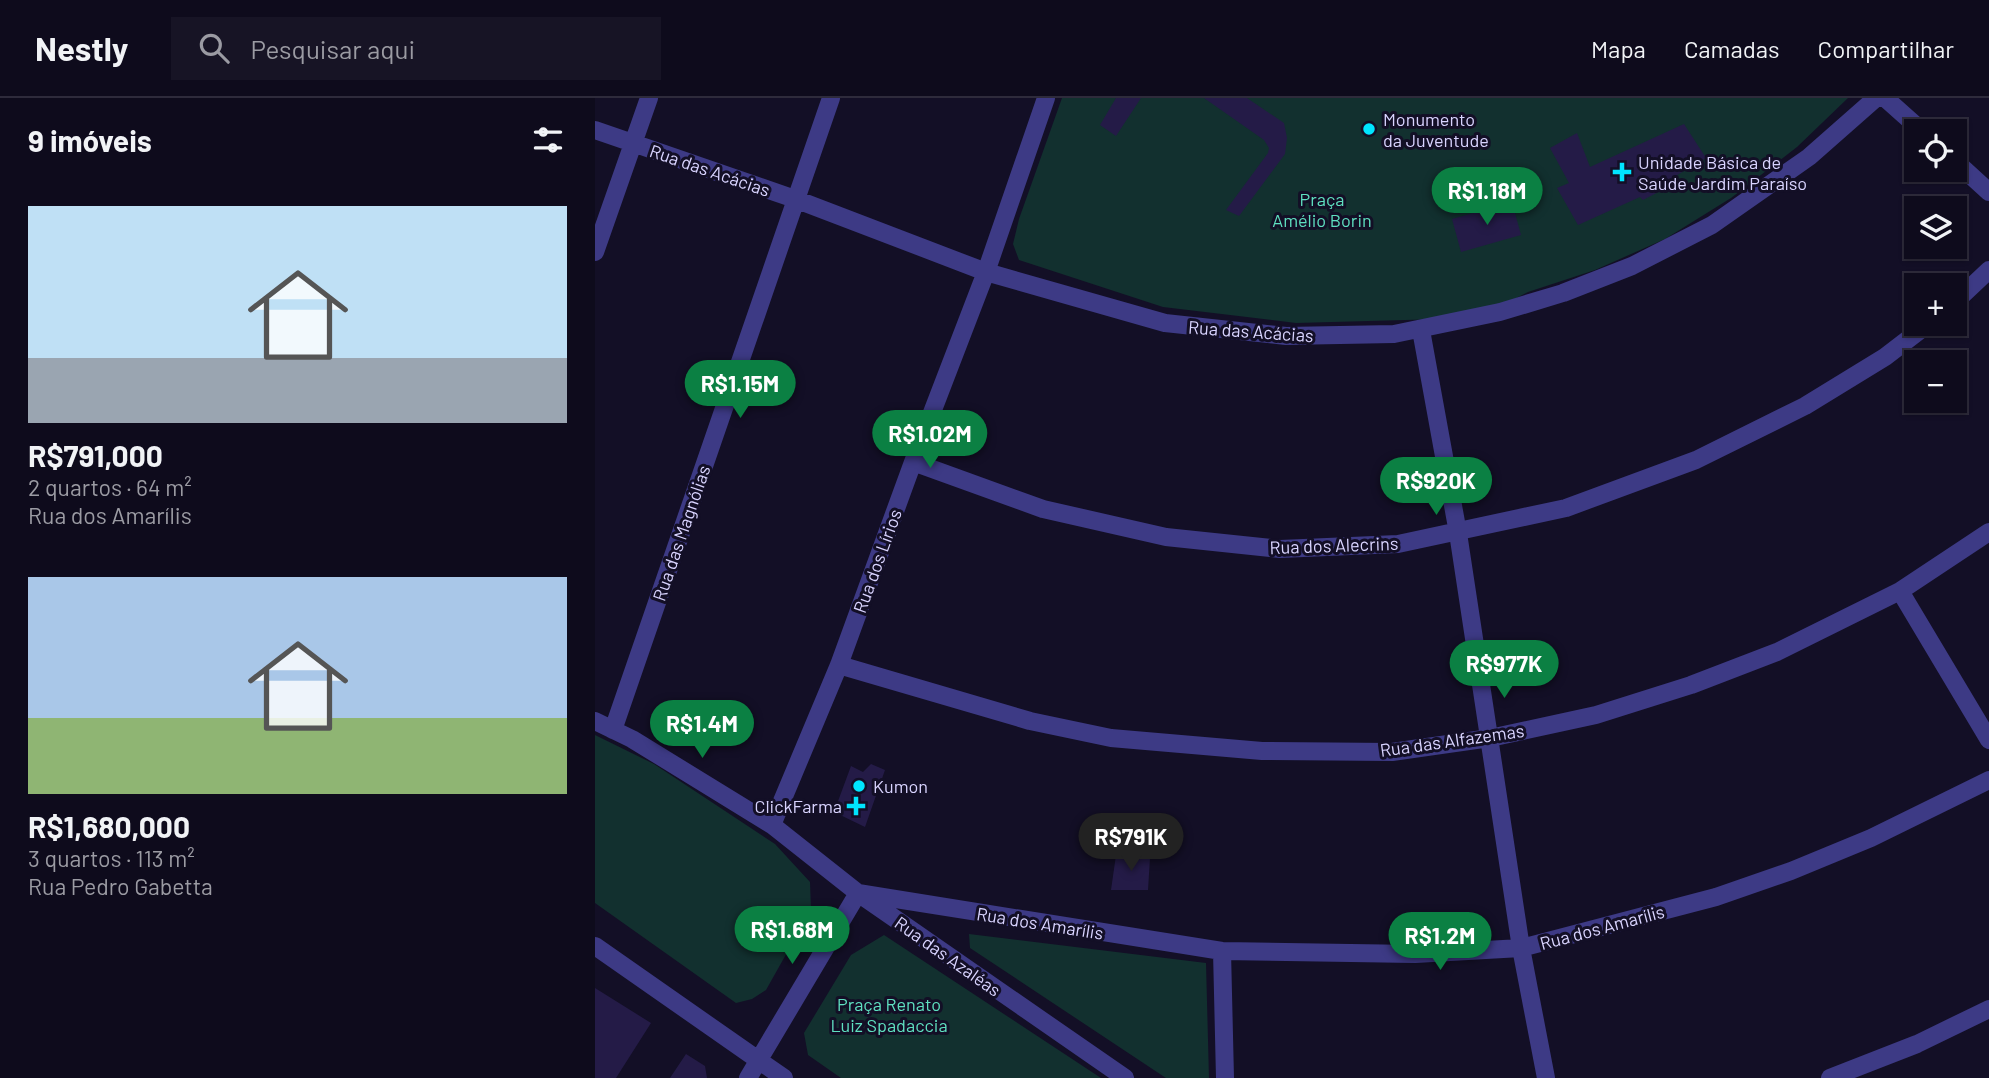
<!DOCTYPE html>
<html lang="pt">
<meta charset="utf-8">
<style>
:root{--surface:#0e0b1c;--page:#171425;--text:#f1f3f6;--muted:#9b9ba3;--line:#2e2b3b;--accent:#0b8043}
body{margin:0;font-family:Barlow,sans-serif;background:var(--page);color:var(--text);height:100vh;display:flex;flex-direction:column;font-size:26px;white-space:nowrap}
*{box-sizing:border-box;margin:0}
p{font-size:23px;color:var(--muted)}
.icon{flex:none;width:38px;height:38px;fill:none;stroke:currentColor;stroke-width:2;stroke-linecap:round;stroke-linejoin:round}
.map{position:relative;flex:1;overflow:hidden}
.panel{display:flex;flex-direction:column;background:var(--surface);width:595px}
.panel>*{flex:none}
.controls{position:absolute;left:1309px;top:21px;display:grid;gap:14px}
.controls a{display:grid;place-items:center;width:63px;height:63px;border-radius:0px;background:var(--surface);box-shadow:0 2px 5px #0004,0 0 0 2px var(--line);font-size:35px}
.price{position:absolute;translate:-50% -60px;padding:0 16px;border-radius:24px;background:var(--accent);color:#fff;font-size:23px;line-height:46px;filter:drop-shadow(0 2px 4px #0008)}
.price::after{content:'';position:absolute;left:50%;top:42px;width:21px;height:16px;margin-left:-10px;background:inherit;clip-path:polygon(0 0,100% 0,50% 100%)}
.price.on{background:#222;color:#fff}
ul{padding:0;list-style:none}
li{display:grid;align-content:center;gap:14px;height:371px;padding:0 28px}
li span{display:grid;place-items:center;height:217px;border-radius:0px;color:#555}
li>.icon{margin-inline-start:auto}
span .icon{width:126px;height:126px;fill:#fffc;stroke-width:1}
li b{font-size:30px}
h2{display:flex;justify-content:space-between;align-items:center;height:84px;padding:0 28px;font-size:30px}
header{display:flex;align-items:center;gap:42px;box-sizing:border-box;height:98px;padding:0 35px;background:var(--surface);border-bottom:2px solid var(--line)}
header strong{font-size:33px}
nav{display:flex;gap:38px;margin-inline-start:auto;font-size:24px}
.search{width:490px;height:63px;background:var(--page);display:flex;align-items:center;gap:18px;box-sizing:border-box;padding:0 24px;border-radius:0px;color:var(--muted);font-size:26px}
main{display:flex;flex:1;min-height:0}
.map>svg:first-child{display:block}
</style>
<header>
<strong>Nestly</strong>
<div class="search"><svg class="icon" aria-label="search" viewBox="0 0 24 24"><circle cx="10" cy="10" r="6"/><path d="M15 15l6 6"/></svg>Pesquisar aqui</div>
<nav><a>Mapa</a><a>Camadas</a><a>Compartilhar</a></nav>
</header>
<main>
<section class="panel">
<h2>9 imóveis<svg class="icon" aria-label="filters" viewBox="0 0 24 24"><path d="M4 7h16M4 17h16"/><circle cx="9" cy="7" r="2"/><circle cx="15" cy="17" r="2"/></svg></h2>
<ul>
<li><span style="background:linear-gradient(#bfe0f5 70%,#9aa5b1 0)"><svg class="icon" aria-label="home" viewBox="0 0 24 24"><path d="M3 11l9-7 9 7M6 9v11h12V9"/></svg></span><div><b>R$791,000</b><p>2 quartos · 64 m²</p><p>Rua dos Amarílis</p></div></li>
<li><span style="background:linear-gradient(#a9c7e8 65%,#8fb573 0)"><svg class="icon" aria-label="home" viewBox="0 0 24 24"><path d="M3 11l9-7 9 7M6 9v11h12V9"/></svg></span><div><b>R$1,680,000</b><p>3 quartos · 113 m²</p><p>Rua Pedro Gabetta</p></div></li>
</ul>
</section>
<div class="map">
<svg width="1394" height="980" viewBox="0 0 1394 980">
<rect width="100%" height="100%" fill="#130f26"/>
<!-- green -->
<path fill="#12302f" d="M467,0H1253L1202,49L1136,100L1070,141L1000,172L933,194L883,220L701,225L568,209L424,162L418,146L424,121Z
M0,637L59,666L180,746L215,784L216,812L171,892L157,901L141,905L0,805Z
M374,836L611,865L614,980H571L375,850Z
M289,837L506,980H246L213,957L209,935L256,857Z"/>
<!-- building -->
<path fill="#241b47" d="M521,0H546L521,38L505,27Z
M609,0H652L689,25L692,40L690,56L644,118L631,112L673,55L674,50L669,42Z
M1089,26L1111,60L1077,80L1075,88L1048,102L1045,99L983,127L962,90L974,85L955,50L982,35L995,69Z
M917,104L926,137L866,154L857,121Z
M276,666L290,672L270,729L239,714L256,668L268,674Z
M521,757L555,760L553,792H516Z
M0,890L56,925L21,980H0Z
M91,956L110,968L112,980H75Z"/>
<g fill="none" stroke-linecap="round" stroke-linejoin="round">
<!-- minor -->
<path stroke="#3d3a85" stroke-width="18" d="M1290,0L1327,33
M0,32L200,101L391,174L570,225L691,238L799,236L905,214L968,195L1037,168L1117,127L1214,59L1281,0
M1360,63L1394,94
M0,154L54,0
M1360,204L1394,172
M826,232L863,435L926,850L951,980
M318,364L448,411L571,439L685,451L803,446L971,410L1101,362L1210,308L1290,259L1333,226
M1305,493L1394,642
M244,567L435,623L516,640L667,653L797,654L895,640L1001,617L1096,587L1182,554L1305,493L1394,434
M0,623L37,641L177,727L263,795L530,980
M18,632L236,0
M177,727L244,567L318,364L391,174L451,0
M0,848L189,980
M627,853L630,980
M153,980L263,795L627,853L820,856L926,850L1121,799L1196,773L1276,740L1394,682
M1235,980L1322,946L1394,911"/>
</g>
<!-- markers -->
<g fill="#00e5ff" stroke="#130f26" stroke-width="2.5">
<circle cx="774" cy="31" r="7"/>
<path d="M1023.5 63.5h7v7h7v7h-7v7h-7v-7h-7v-7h7z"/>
<circle cx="264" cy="688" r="7"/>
<path d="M257.5 697.5h7v7h7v7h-7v7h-7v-7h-7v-7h7z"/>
</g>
<g text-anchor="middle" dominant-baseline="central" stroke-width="6" stroke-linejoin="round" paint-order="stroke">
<!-- poi labels -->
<g font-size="18" fill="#d9d4ff" stroke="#130f26" text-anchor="start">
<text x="788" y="21">Monumento<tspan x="788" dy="21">da Juventude</tspan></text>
<text x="1043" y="64">Unidade Básica de<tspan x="1043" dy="21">Saúde Jardim Paraíso</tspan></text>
<text x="278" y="688">Kumon</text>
<text x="247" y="708" text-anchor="end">ClickFarma</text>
</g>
<!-- street labels -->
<g font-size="18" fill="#d9d4ff" stroke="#130f26">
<text transform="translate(115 72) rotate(19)">Rua das Acácias</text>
<text transform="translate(656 233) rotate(4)">Rua das Acácias</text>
<text transform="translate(86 435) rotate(-71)">Rua das Magnólias</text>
<text transform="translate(739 447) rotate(-2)">Rua dos Alecrins</text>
<text transform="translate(282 463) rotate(-70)">Rua dos Lírios</text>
<text transform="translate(857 642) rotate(-8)">Rua das Alfazemas</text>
<text transform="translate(445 825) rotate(9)">Rua dos Amarílis</text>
<text transform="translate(1007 829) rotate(-15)">Rua dos Amarílis</text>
<text transform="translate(353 858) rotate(35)">Rua das Azaléas</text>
</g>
<!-- park labels -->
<g font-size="18" fill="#5fe0c0" stroke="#130f26">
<text x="727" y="101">Praça<tspan x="727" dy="21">Amélio Borin</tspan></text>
<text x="294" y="906">Praça Renato<tspan x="294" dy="21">Luiz Spadaccia</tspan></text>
</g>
</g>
</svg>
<div class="controls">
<a><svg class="icon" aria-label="locate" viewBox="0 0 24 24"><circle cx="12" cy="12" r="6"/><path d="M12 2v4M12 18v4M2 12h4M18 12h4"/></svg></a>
<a><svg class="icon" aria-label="layers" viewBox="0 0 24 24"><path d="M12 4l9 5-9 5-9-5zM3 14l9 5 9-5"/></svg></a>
<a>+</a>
<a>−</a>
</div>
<b class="price" style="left:892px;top:129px">R$1.18M</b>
<b class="price" style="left:145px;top:322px">R$1.15M</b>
<b class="price" style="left:335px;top:372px">R$1.02M</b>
<b class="price" style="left:841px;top:419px">R$920K</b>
<b class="price" style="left:909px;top:602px">R$977K</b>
<b class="price" style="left:107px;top:662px">R$1.4M</b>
<b class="price on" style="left:536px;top:775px">R$791K</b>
<b class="price" style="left:197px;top:868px">R$1.68M</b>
<b class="price" style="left:845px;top:874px">R$1.2M</b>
</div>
</main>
